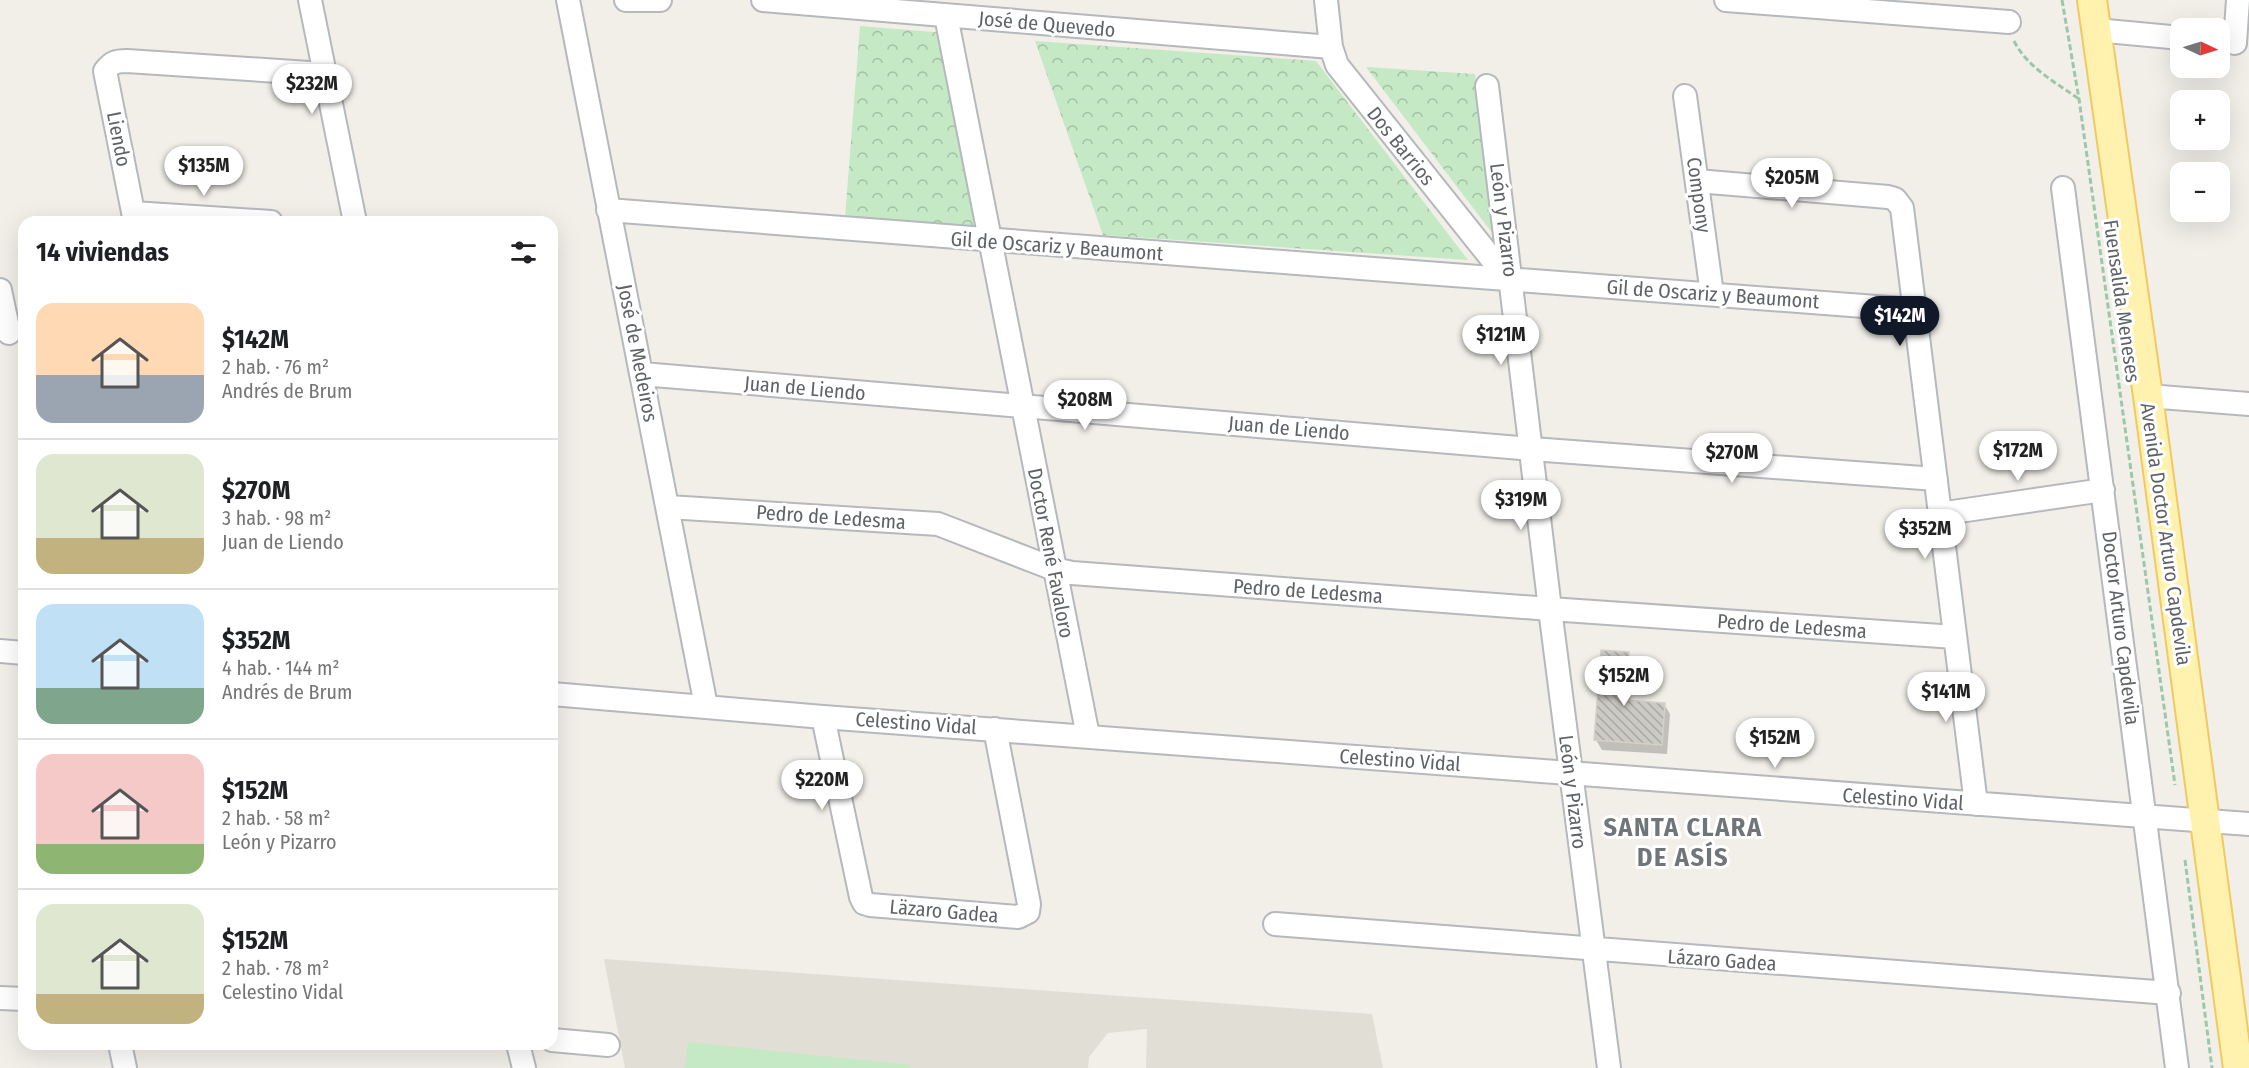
<!DOCTYPE html>
<html lang="es">
<meta charset="utf-8">
<style>
:root{--surface:#fff;--page:#f6f6f6;--text:#202124;--muted:#757577;--line:#e0e0e0;--accent:#111827}
body{margin:0;font-family:"Fira Sans Condensed",sans-serif;background:var(--page);color:var(--text);height:100vh;display:flex;flex-direction:column;font-size:22px;white-space:nowrap}
*{box-sizing:border-box;margin:0}
p{font-size:20px;color:var(--muted)}
.icon{flex:none;width:33px;height:33px;fill:none;stroke:currentColor;stroke-width:2;stroke-linecap:round;stroke-linejoin:round}
.map{position:relative;flex:1;overflow:hidden}
.panel{position:absolute;left:18px;top:216px;width:540px;height:834px;display:flex;flex-direction:column;background:var(--surface);border-radius:18px;box-shadow:0 6px 24px #0002}
.panel>*{flex:none}
.needle{width:39px;rotate:94deg}
.controls{position:absolute;left:2170px;top:18px;display:grid;gap:12px}
.controls a{display:grid;place-items:center;width:60px;height:60px;border-radius:12px;background:var(--surface);box-shadow:0 6px 24px #0002;font-size:30px}
.price{position:absolute;translate:-50% -51px;padding:0 14px;border-radius:21px;background:#fff;color:#222;font-size:20px;line-height:39px;filter:drop-shadow(0 2px 3px #0008)}
.price::after{content:'';position:absolute;left:50%;top:36px;width:18px;height:14px;margin-left:-9px;background:inherit;clip-path:polygon(0 0,100% 0,50% 100%)}
.price.current{background:var(--accent);color:#fff}
ul{padding:0;list-style:none}
li{display:flex;align-items:center;gap:18px;height:150px;padding:0 18px}
li+li{border-top:2px solid var(--line)}
li span{display:grid;place-items:center;flex:none;width:168px;height:120px;border-radius:18px;color:#555}
li>.icon{margin-inline-start:auto}
span .icon{width:72px;height:72px;fill:#fffc;stroke-width:1}
li b{font-size:26px}
h2{display:flex;justify-content:space-between;align-items:center;height:72px;padding:0 18px;font-size:26px}
.map>svg:first-child{display:block}
</style>
<div class="map">
<svg width="2249" height="1068" viewBox="0 0 2249 1068">
<defs>
<pattern id="forest-crowns" width="20" height="18" patternUnits="userSpaceOnUse" patternTransform="scale(1.5)"><rect width="20" height="18" fill="#c5e8c5"/><path d="M2 6a3 3 0 1 1 6 0M12 15a3 3 0 1 1 6 0" fill="none" stroke="#a3c0a4"/></pattern>
<pattern id="building-back-hatch" width="6" height="6" patternUnits="userSpaceOnUse" patternTransform="scale(1.5)"><rect width="6" height="6" fill="#cccac5"/><path d="M-1 5l2 2M0 0l6 6M5-1l2 2" fill="none" stroke="#a9a8a4"/></pattern>
</defs>
<rect width="100%" height="100%" fill="#f1efe8"/>
<!-- education -->
<path fill="#e1ded6" d="M604,959L1372,1014L1383,1068H1146L1147,1029L1108,1033L1089,1057L1088,1068H625Z"/>
<!-- forest -->
<path fill="url(#forest-crowns)" d="M860,26L946,33L982,228L845,218Z
M1035,41L1316,61L1468,260L1103,235Z
M1366,67L1475,74L1496,238Z"/>
<!-- garden -->
<path fill="#c5e8c5" d="M688,1042L911,1065V1068H685Z"/>
<!-- shadow -->
<path fill="#0003" d="M1628,653L1633,663L1630,702L1664,704L1670,714L1667,754L1602,750L1596,740Z"/>
<!-- building -->
<path fill="url(#building-back-hatch)" stroke="#d6d1c6" stroke-width="1.5" d="M1601,650L1629,652L1625,700L1665,703L1662,745L1594,740Z"/>
<g fill="none" stroke-linecap="round" stroke-linejoin="round">
<defs>
<path id="minor" d="M310,0L355,222
M568,0L706,706
M626,0H660
M763,0L1331,47
M1326,0L1331,47L1337,65L1507,278
M1726,0L2009,22
M946,16L1088,736
M2096,30L2181,38
M2235,43L2238,0
M1487,86L1550,609L1609,1068
M1685,96L1712,294
M1697,181L1888,197L1895,199L1902,208L1976,804
M2063,188L2177,1068
M608,210C1044,246 1480,276 1916,310
M133,213L271,222
M135,222L105,71C112,62 116,61 127,61L324,74
M0,290L9,333
M642,374L1532,449L1936,479
M2148,396L2249,404
M668,507L938,524L1054,569L1072,573L1550,609L1955,637
M1939,514L2103,490
M0,651L24,653
M552,694L823,717L2249,824
M823,717L861,897L864,903L870,905L1018,917L1028,912L1029,904L995,729
M1275,924L2169,993
M0,998L24,999
M552,1040L608,1045
M120,1044L125,1068
M518,1044L524,1068"/>
<path id="major" d="M2092,0L2148,396L2238,1068"/>
</defs>
<!-- minor casing -->
<use href="#minor" stroke="#b5b8bc" stroke-width="26"/>
<!-- major casing -->
<use href="#major" stroke="#f2c960" stroke-width="32"/>
<!-- path -->
<path stroke="#9cc7a9" stroke-width="3" stroke-dasharray="6 3" stroke-linecap="butt" d="M2062,0L2079,99L2175,785
M2014,41C2027,67 2055,82 2079,99
M2185,860L2212,1068"/>
<!-- minor -->
<use href="#minor" stroke="#fff" stroke-width="22"/>
<!-- major -->
<use href="#major" stroke="#fff2af" stroke-width="28"/>
</g>
<g text-anchor="middle" dominant-baseline="central" stroke-width="6" stroke-linejoin="round" paint-order="stroke">
<!-- street labels -->
<g font-size="20" fill="#5f6368" stroke="#fff">
<text transform="translate(1047 24) rotate(5)">José de Quevedo</text>
<text transform="translate(119 139) rotate(79)">Liendo</text>
<text transform="translate(1401 146) rotate(51)">Dos Barrios</text>
<text transform="translate(1699 195) rotate(82)">Compony</text>
<text transform="translate(1504 220) rotate(83)">León y Pizarro</text>
<text transform="translate(1057 246) rotate(4)">Gil de Oscariz y Beaumont</text>
<text transform="translate(1713 294) rotate(4)">Gil de Oscariz y Beaumont</text>
<text transform="translate(2122 301) rotate(82)">Fuensalida Meneses</text>
<text transform="translate(638 353) rotate(79)">José de Medeiros</text>
<text transform="translate(805 388) rotate(5)">Juan de Liendo</text>
<text transform="translate(1289 428) rotate(5)">Juan de Liendo</text>
<text transform="translate(831 517) rotate(4)">Pedro de Ledesma</text>
<text transform="translate(2166 534) rotate(82)">Avenida Doctor Arturo Capdevila</text>
<text transform="translate(1051 553) rotate(79)">Doctor René Favaloro</text>
<text transform="translate(1308 591) rotate(4)">Pedro de Ledesma</text>
<text transform="translate(1792 626) rotate(4)">Pedro de Ledesma</text>
<text transform="translate(2121 628) rotate(83)">Doctor Arturo Capdevila</text>
<text transform="translate(916 723) rotate(4)">Celestino Vidal</text>
<text transform="translate(1400 760) rotate(4)">Celestino Vidal</text>
<text transform="translate(1573 792) rotate(83)">León y Pizarro</text>
<text transform="translate(1903 799) rotate(4)">Celestino Vidal</text>
<text transform="translate(944 911) rotate(5)">Läzaro Gadea</text>
<text transform="translate(1722 960) rotate(4)">Lázaro Gadea</text>
</g>
<!-- district labels -->
<g font-size="26" font-weight="bold" letter-spacing="1.5" fill="#70757a" stroke="#fff">
<text x="1683" y="827">SANTA CLARA<tspan x="1683" dy="30">DE ASÍS</tspan></text>
</g>
</g>
</svg>
<div class="controls">
<a><svg class="needle" viewBox="-14 -14 28 28"><path d="M0-13l5 13h-10z" fill="#e53935"/><path d="M0 13l5-13h-10z" fill="#757577"/></svg></a>
<a>+</a>
<a>−</a>
</div>
<b class="price" style="left:312px;top:115px">$232M</b>
<b class="price" style="left:204px;top:197px">$135M</b>
<b class="price" style="left:1792px;top:209px">$205M</b>
<b class="price current" style="left:1900px;top:347px">$142M</b>
<b class="price" style="left:1501px;top:366px">$121M</b>
<b class="price" style="left:1085px;top:431px">$208M</b>
<b class="price" style="left:2018px;top:482px">$172M</b>
<b class="price" style="left:1732px;top:484px">$270M</b>
<b class="price" style="left:1521px;top:531px">$319M</b>
<b class="price" style="left:1925px;top:560px">$352M</b>
<b class="price" style="left:1624px;top:707px">$152M</b>
<b class="price" style="left:1946px;top:723px">$141M</b>
<b class="price" style="left:1775px;top:769px">$152M</b>
<b class="price" style="left:822px;top:811px">$220M</b>
<section class="panel">
<h2>14 viviendas<svg class="icon" aria-label="filters" viewBox="0 0 24 24"><path d="M4 7h16M4 17h16"/><circle cx="9" cy="7" r="2"/><circle cx="15" cy="17" r="2"/></svg></h2>
<ul>
<li><span style="background:linear-gradient(#ffd9b3 60%,#9aa5b1 0)"><svg class="icon" aria-label="home" viewBox="0 0 24 24"><path d="M3 11l9-7 9 7M6 9v11h12V9"/></svg></span><div><b>$142M</b><p>2 hab. · 76 m²</p><p>Andrés de Brum</p></div></li>
<li><span style="background:linear-gradient(#dfe7d0 70%,#c2b280 0)"><svg class="icon" aria-label="home" viewBox="0 0 24 24"><path d="M3 11l9-7 9 7M6 9v11h12V9"/></svg></span><div><b>$270M</b><p>3 hab. · 98 m²</p><p>Juan de Liendo</p></div></li>
<li><span style="background:linear-gradient(#bfe0f5 70%,#7fa58c 0)"><svg class="icon" aria-label="home" viewBox="0 0 24 24"><path d="M3 11l9-7 9 7M6 9v11h12V9"/></svg></span><div><b>$352M</b><p>4 hab. · 144 m²</p><p>Andrés de Brum</p></div></li>
<li><span style="background:linear-gradient(#f6c9c9 75%,#8fb573 0)"><svg class="icon" aria-label="home" viewBox="0 0 24 24"><path d="M3 11l9-7 9 7M6 9v11h12V9"/></svg></span><div><b>$152M</b><p>2 hab. · 58 m²</p><p>León y Pizarro</p></div></li>
<li><span style="background:linear-gradient(#dfe7d0 75%,#c2b280 0)"><svg class="icon" aria-label="home" viewBox="0 0 24 24"><path d="M3 11l9-7 9 7M6 9v11h12V9"/></svg></span><div><b>$152M</b><p>2 hab. · 78 m²</p><p>Celestino Vidal</p></div></li>
</ul>
</section>
</div>
